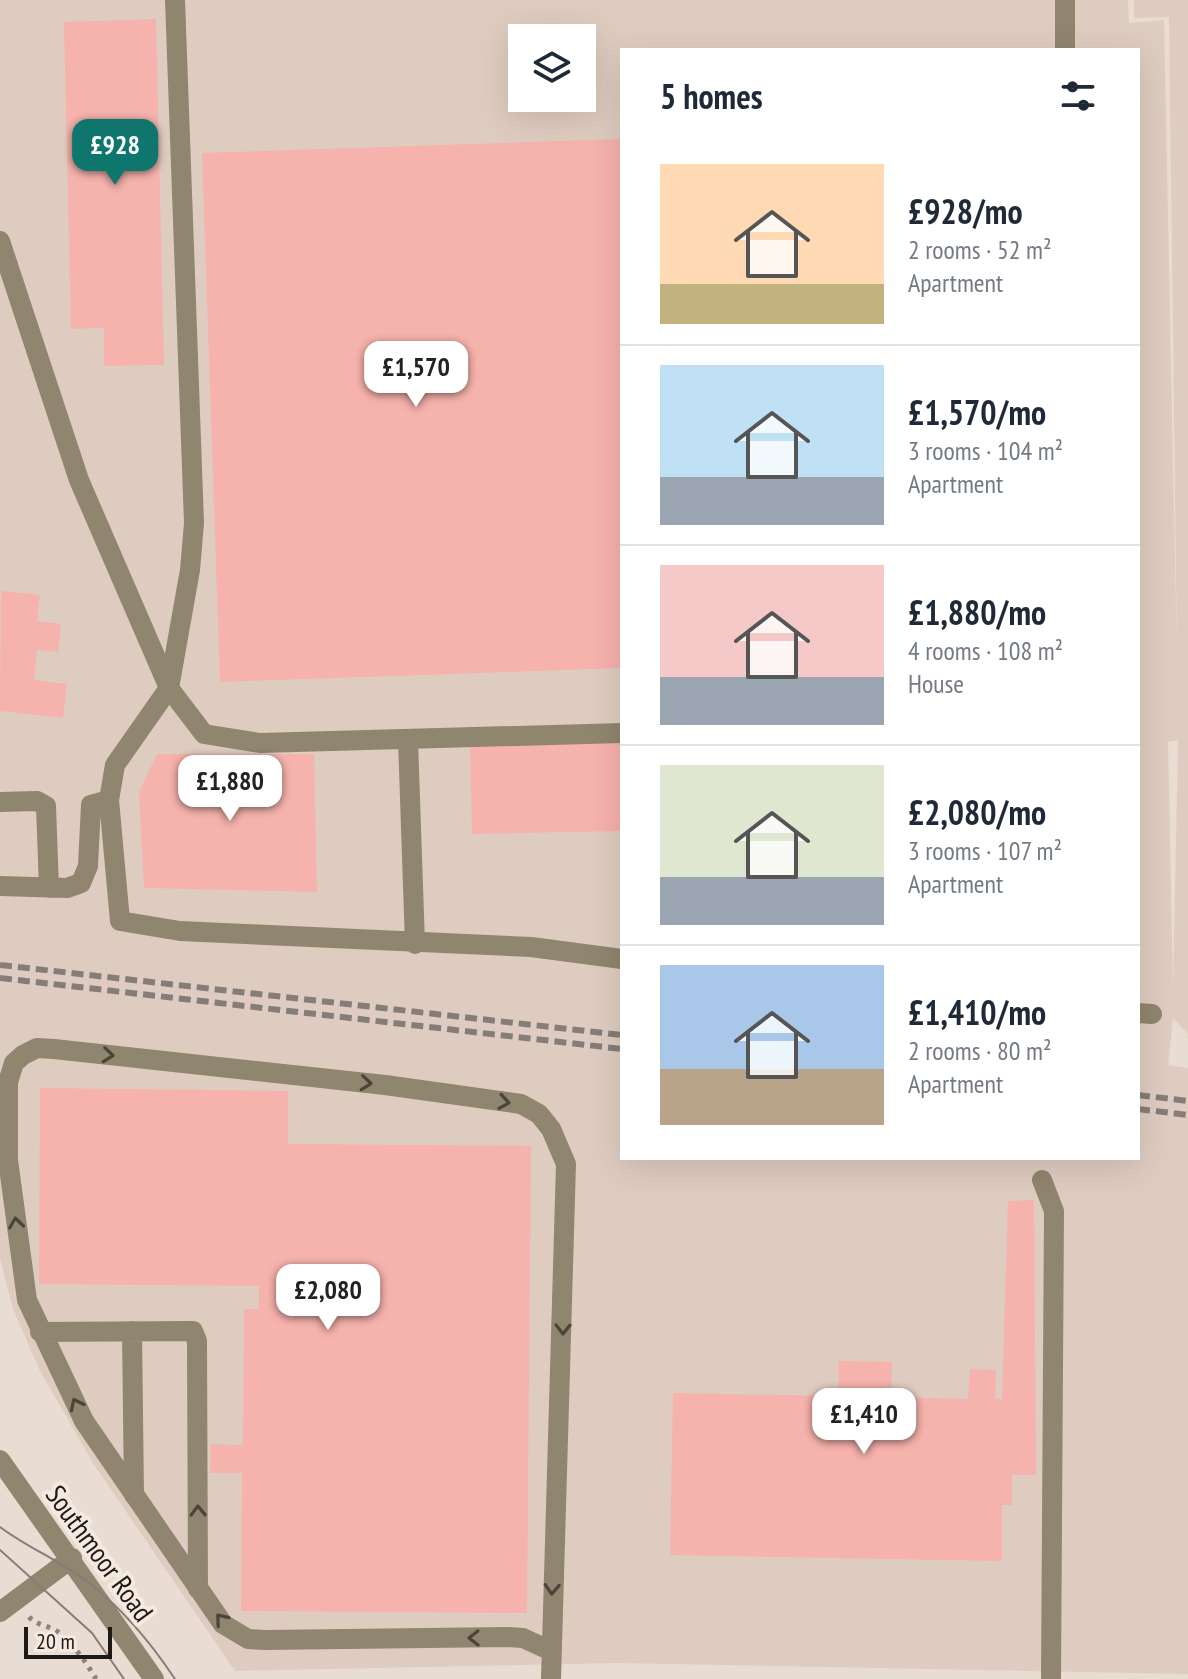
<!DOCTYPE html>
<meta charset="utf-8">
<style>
:root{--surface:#fff;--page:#f6f6f7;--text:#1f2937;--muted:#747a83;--line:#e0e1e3;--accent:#0f766e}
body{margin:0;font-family:"PT Sans Narrow",sans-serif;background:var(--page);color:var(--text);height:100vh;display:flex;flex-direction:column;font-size:30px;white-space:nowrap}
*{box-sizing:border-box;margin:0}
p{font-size:26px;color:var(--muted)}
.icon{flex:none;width:44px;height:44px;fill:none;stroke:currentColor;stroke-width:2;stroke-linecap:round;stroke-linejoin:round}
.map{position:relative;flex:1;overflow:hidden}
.panel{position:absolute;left:620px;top:48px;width:520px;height:1112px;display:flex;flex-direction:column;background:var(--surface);border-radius:0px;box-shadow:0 8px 32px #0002}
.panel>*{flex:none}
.buttons{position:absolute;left:508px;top:24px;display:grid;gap:16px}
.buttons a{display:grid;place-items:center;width:88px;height:88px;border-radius:0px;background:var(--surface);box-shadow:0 8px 32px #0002;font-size:40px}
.scale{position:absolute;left:24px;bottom:20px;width:88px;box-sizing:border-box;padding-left:8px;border:4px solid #1d1916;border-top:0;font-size:22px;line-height:28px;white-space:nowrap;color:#1d1916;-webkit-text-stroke:6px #f5e9e0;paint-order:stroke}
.price{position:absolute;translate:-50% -68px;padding:0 18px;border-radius:16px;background:#fff;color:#222;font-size:26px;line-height:52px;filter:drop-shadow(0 2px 4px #0008)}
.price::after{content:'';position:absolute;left:50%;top:48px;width:24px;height:18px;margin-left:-12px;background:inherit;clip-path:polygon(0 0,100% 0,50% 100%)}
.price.current{background:var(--accent);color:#fff}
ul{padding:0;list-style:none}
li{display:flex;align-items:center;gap:24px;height:200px;padding:0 40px}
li+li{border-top:2px solid var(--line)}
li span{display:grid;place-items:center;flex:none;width:224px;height:160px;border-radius:0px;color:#555}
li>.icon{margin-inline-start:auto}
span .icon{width:96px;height:96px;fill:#fffc;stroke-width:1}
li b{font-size:34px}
h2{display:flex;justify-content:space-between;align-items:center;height:96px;padding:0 40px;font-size:34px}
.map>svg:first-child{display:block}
</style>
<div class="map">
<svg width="1188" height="1679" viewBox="0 0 1188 1679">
<rect width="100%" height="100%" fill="#e8dcd3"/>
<!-- built -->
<path fill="#dfccc1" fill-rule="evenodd" d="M0,0H1128L1129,23L1164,20L1177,655L1169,17L1134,18V0H1188V1034L1173,1018L1168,1065L1188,1068V1674L617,1663L235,1671L93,1463L40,1371L13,1309L0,1258ZM522,38H582V98H522ZM622,50H1138V1158H622ZM1178,740V745L1173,986L1168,742Z"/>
<!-- building -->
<path fill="#f6b2ac" d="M156,19L164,365L104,366V328L71,329L64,22Z
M622,139V668L220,682L202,153Z
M1,591L40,595L37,621L61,624L58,652L37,650L34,680L67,684L63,718L0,711Z
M622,742V831L472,834L470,744Z
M157,754H314L317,892L144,888L139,792Z
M40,1088L288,1091V1144L531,1146L527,1613L241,1611L242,1473H210L211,1444L243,1445L244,1309H259V1286L39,1284Z
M1034,1200L1036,1475H1012V1505H1002V1561L670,1555L673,1393L839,1396L838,1361L892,1362L891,1397L968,1399L970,1369L996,1370L995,1399H1002L1008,1201Z"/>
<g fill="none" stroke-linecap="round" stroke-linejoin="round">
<!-- path -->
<path stroke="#8c837d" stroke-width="5" stroke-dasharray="4 6" stroke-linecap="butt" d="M29,1617C37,1626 49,1625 58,1632C74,1645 86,1662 96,1679"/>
<!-- minor -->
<path stroke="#90856e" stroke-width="20" d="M175,0L194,523L190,570L169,688L204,734L260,743L622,733
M1065,0V50
M0,241L79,480L169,688L115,765L109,800L120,921L180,931L531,947L622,959
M408,740L415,944
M0,802L37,801L46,806L49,888
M0,886L67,888L81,883L88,866L91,805L109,800
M1138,1013L1152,1014
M1042,1180L1054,1211L1051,1679
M132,1331L134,1495
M40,1332L193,1331L197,1341L198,1589
M0,1460L154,1679
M0,1612L72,1558
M549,1650L523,1638L508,1637L264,1640L248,1639L223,1624L84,1421L27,1300L8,1160V1082L14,1063L23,1055L37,1048L54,1049L385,1085L521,1104L539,1114L551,1129L566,1164L551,1679"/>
<!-- tram -->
<path stroke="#857d77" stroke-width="2" d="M0,1527C28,1548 61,1561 89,1583C123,1609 151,1643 175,1679
M0,1550L92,1633L124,1679"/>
<!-- rail -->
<path stroke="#857d77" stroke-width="6" stroke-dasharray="12 6" stroke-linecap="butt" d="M0,965L622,1035
M0,978L622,1049
M1138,1095L1188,1101
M1138,1109L1188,1115"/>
</g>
<!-- one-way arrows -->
<defs><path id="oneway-chevron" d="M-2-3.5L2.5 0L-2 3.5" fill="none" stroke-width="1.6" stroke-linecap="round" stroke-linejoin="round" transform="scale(2)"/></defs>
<g stroke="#4b4439">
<use href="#oneway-chevron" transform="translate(108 1055) rotate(6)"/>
<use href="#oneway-chevron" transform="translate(366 1083) rotate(6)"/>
<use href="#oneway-chevron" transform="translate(504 1102) rotate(9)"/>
<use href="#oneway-chevron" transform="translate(16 1223) rotate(-98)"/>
<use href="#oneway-chevron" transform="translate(563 1329) rotate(91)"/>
<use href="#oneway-chevron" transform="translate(76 1404) rotate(-116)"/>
<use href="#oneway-chevron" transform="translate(198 1511) rotate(-91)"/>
<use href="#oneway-chevron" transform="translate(552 1589) rotate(93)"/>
<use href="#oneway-chevron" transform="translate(221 1619) rotate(-130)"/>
<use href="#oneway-chevron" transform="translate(474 1638) rotate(179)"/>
</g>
<g text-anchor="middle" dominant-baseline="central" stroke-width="8" stroke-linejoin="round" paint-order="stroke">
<!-- street labels -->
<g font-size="28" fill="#1d1916" stroke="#f5e9e0">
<text transform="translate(100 1553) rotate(54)">Southmoor Road</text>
</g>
</g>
</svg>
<div class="buttons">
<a><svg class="icon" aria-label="layers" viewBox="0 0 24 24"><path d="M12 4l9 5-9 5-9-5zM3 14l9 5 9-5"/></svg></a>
</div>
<div class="scale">20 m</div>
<b class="price current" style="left:115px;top:187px">£928</b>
<b class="price" style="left:416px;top:409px">£1,570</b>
<b class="price" style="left:230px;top:823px">£1,880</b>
<b class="price" style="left:328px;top:1332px">£2,080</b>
<b class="price" style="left:864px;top:1456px">£1,410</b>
<section class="panel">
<h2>5 homes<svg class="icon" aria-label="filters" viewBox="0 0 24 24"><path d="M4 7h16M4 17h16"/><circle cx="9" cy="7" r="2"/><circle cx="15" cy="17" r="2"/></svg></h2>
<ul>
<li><span style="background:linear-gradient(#ffd9b3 75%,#c2b280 0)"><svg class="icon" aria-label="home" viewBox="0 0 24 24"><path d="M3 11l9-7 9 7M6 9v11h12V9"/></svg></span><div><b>£928/mo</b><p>2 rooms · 52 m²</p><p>Apartment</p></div></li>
<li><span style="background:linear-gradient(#bfe0f5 70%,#9aa5b1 0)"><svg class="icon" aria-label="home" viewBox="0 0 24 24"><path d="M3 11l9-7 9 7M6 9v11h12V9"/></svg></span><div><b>£1,570/mo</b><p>3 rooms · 104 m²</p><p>Apartment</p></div></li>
<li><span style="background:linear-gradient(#f6c9c9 70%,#9aa5b1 0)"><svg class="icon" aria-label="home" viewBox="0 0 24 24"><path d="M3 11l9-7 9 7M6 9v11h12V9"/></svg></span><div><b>£1,880/mo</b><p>4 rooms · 108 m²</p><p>House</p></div></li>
<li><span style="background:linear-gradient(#dfe7d0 70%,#9aa5b1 0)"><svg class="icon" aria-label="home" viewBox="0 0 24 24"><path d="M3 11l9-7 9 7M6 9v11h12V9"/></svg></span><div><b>£2,080/mo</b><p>3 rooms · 107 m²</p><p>Apartment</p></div></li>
<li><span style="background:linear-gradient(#a9c7e8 65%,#b9a48a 0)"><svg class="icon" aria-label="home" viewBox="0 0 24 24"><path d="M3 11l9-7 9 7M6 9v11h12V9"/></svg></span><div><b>£1,410/mo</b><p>2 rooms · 80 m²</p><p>Apartment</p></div></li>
</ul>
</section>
</div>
